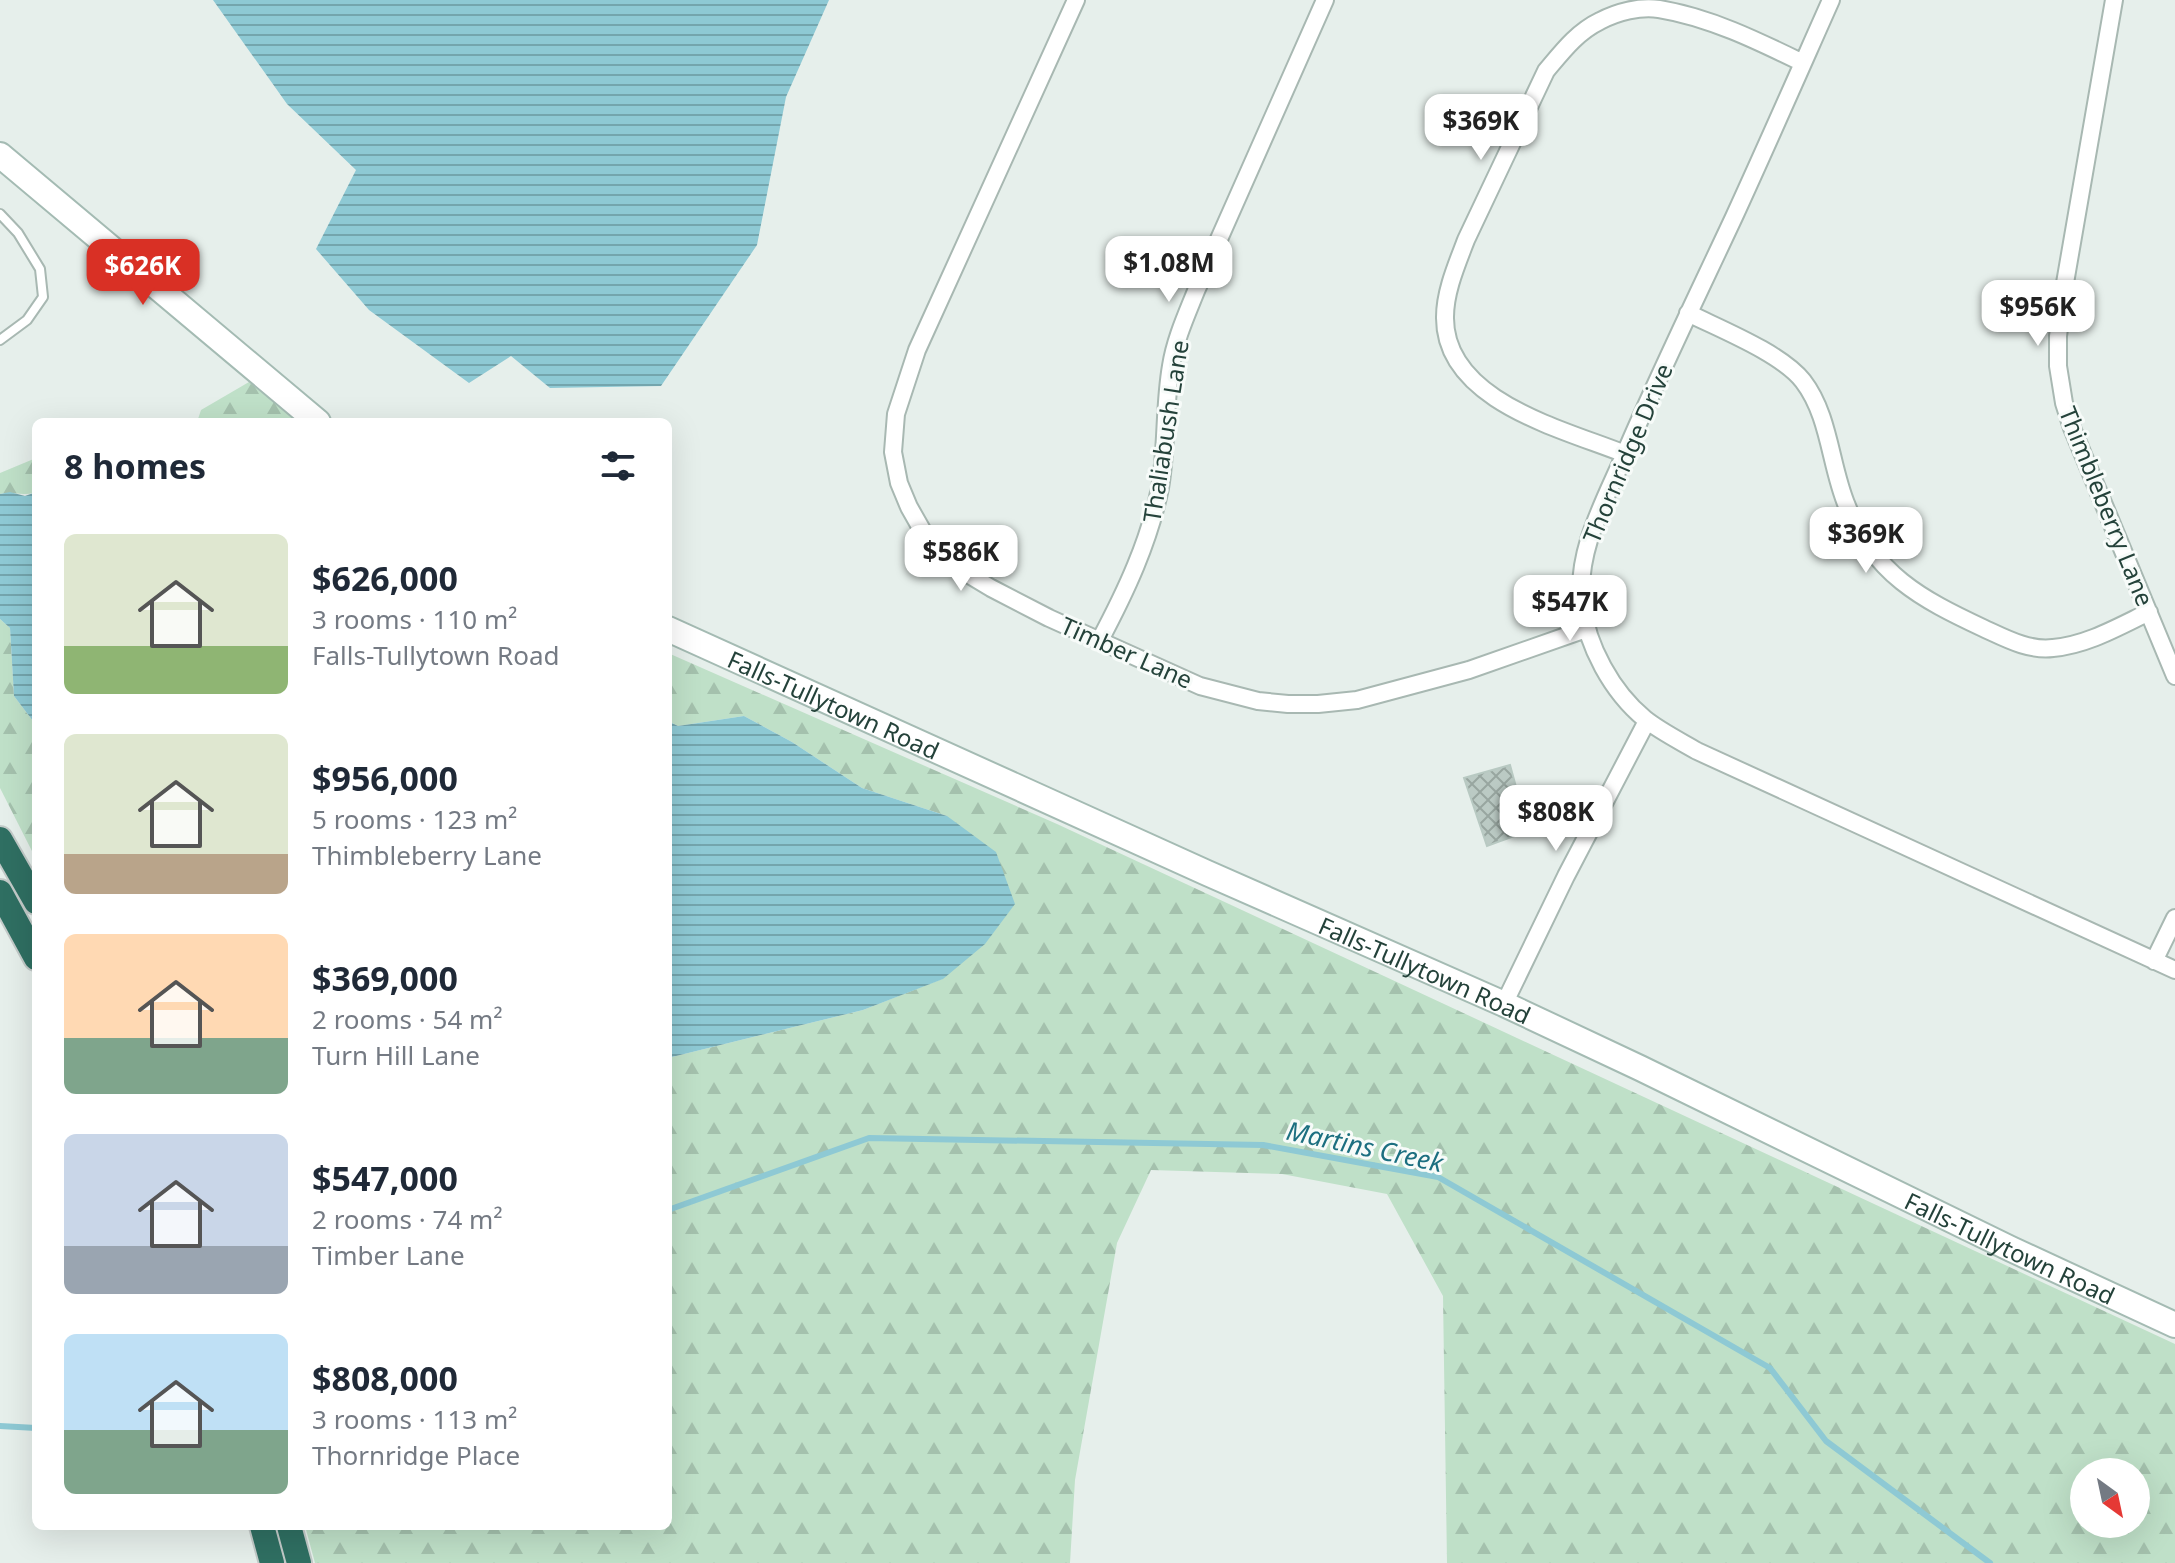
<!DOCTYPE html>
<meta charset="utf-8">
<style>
:root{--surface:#fff;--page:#f2f2f3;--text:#1f2937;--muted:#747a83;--accent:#d93025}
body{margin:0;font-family:"Noto Sans",sans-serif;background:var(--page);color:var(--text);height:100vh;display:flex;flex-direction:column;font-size:30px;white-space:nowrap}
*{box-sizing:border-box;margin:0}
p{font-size:26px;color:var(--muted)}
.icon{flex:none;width:44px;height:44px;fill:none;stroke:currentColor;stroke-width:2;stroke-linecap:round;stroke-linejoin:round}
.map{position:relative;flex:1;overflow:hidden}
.panel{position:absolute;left:32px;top:418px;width:640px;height:1112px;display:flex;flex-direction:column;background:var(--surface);border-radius:12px;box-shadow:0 8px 32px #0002}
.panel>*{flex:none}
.needle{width:52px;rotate:147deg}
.tools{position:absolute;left:2070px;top:1458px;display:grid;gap:16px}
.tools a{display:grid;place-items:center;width:80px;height:80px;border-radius:50%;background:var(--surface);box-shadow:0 8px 32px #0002;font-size:40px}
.price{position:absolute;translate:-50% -68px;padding:0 18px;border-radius:16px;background:#fff;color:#222;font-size:26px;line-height:52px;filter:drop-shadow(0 2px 4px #0008)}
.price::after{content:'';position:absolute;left:50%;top:48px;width:24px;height:18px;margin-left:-12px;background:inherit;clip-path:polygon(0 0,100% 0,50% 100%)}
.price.active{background:var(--accent);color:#fff}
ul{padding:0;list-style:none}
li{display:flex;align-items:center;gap:24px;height:200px;padding:0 32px}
li span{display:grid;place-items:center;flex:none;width:224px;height:160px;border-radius:12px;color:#555}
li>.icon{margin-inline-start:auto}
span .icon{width:96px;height:96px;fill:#fffc;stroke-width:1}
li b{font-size:34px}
h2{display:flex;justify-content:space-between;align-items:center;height:96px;padding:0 32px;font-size:34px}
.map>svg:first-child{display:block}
</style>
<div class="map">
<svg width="2175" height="1563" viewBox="0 0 2175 1563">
<defs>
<pattern id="forest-firs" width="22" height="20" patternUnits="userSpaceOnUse" patternTransform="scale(2)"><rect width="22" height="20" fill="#bfe0c8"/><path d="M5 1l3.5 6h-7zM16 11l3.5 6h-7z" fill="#a4c1ad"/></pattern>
<pattern id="water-rules" width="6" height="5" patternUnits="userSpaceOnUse" patternTransform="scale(2)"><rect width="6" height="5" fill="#8ec9d4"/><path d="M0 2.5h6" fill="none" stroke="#74a5ad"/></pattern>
<pattern id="building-cross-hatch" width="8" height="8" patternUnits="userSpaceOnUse" patternTransform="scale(2)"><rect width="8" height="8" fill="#bbcac4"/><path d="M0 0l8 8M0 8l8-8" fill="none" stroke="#98a6a0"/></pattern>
</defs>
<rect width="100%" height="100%" fill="#e6efeb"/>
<!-- forest -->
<path fill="url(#forest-firs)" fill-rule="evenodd" d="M249,382L298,422H197L201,410Z
M36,458V492C21,497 15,491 0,494V473Z
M0,619L10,628L14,696L36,725V859L0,788Z
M668,653L1057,824L2175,1344V1563H1447L1443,1296L1387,1194L1282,1174L1151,1170L1117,1243L1075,1480L1070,1563H315L305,1526H668V1058L863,1010L942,979L947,816L862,788L792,742L744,716L678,726L668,721ZM2084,1472H2136V1524H2084Z"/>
<!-- water -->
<path fill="url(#water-rules)" d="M213,0H829L786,97L757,245L661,386L550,388L511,356L469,383L369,310L316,249L356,170L287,104Z
M10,492L25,496L36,492V725L14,696L10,628L0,619V494Z
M744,716L792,742L862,788L947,816L996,852L1015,904L985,944L943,979L863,1010L668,1058V721L678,726Z"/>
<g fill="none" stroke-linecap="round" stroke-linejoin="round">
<!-- stream -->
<path stroke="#8ec9d4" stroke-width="6" d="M668,1210L869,1138L1263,1145L1438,1177L1770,1368L1826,1441L1990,1563
M0,1426L36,1428"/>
</g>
<!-- building -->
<path fill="url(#building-cross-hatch)" stroke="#b8c9c2" stroke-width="2" d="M1510,765L1528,831L1487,846L1464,778Z"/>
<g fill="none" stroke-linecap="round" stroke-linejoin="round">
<defs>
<path id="lane" d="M0,214L18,233L40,269L43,297L27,320L0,340"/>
<path id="street" d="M1076,0L917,350L896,414L893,452L899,483L909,507L930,544L946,561L991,588L1049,618L1200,686L1258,701L1288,704H1318L1357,700L1469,670L1586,629
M1831,0C1799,72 1767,145 1734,217C1698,294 1661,370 1627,449C1607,497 1575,550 1582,604C1587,646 1612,692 1645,719C1660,731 1680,741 1697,751L2175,970
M2114,0L2065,283L2058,336V366L2064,403L2072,428L2175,676
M1688,313C1720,329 1781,353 1803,381C1830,416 1830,466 1847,506C1874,574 1921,599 1983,628C2005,638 2028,651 2053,648C2087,645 2118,627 2149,612
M1625,454C1563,429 1444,401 1445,317C1445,291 1457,264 1466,240L1546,71C1562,52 1577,32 1600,21C1617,12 1640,6 1659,9C1709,17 1758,41 1803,63
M1100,640C1126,591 1149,542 1160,488C1167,448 1164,406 1171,366C1175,340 1186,316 1196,291L1325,0
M2154,961L2175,918
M1504,1004L1566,876L1647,721"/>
<g id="secondary">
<path d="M0,155L318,422"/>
<path id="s1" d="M668,629L1207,873L1504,1004L1640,1068L2011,1249L2175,1325"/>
</g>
<path id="highway" d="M0,839L36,902
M0,892L36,958
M262,1526L272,1563
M289,1526L299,1563"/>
</defs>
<!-- lane casing -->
<use href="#lane" stroke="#a8b8b2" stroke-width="12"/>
<!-- street casing -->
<use href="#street" stroke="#a8b8b2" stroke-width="20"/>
<!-- secondary casing -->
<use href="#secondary" stroke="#a4bbb3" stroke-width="28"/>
<!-- highway casing -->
<use href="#highway" stroke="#c2cac8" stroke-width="28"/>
<!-- lane -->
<use href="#lane" stroke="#fff" stroke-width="8"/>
<!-- street -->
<use href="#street" stroke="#fff" stroke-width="16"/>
<!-- secondary -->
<use href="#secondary" stroke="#fff" stroke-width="24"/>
<!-- highway -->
<use href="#highway" stroke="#2f6f62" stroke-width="24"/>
</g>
<g text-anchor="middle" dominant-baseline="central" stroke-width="6" stroke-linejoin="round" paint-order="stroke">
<!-- street labels -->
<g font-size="24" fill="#24423a" stroke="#f7fbf9">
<text transform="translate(1165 431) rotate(-81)">Thaliabush Lane</text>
<text transform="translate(1627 453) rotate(-67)">Thornridge Drive</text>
<text transform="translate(2107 506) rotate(68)">Thimbleberry Lane</text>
<text transform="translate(1127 652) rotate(24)">Timber Lane</text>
<text stroke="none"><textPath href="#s1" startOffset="182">Falls-Tullytown Road</textPath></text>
<text stroke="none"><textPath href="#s1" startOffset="830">Falls-Tullytown Road</textPath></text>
<text stroke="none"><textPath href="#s1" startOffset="1478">Falls-Tullytown Road</textPath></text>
</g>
<!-- water labels -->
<g font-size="26" font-style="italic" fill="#1c6f80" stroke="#f7fbf9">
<text transform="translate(1365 1146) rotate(12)">Martins Creek</text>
</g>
</g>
</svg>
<div class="tools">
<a><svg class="needle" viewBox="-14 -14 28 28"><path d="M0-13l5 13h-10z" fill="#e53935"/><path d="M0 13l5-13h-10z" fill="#747a83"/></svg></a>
</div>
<b class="price" style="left:1481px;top:162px">$369K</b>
<b class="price" style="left:1169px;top:304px">$1.08M</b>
<b class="price active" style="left:143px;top:307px">$626K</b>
<b class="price" style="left:2038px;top:348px">$956K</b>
<b class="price" style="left:1866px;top:575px">$369K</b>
<b class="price" style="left:961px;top:593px">$586K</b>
<b class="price" style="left:1570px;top:643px">$547K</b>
<b class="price" style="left:1556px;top:853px">$808K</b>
<section class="panel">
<h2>8 homes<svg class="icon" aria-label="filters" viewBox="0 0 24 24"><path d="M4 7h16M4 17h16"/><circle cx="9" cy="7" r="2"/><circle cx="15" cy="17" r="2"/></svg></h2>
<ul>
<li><span style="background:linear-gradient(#dfe7d0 70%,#8fb573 0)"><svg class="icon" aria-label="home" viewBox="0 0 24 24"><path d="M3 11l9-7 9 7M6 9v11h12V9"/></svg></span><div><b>$626,000</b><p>3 rooms · 110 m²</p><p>Falls-Tullytown Road</p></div></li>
<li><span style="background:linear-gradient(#dfe7d0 75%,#b9a48a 0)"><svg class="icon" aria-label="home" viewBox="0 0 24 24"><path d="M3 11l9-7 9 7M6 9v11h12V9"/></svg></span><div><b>$956,000</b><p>5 rooms · 123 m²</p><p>Thimbleberry Lane</p></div></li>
<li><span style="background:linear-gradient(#ffd9b3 65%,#7fa58c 0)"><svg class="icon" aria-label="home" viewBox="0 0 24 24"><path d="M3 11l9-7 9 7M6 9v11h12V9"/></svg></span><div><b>$369,000</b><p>2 rooms · 54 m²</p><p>Turn Hill Lane</p></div></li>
<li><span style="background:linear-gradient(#c9d6e8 70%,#9aa5b1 0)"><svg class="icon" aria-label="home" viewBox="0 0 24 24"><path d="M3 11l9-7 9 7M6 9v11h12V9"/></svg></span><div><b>$547,000</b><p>2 rooms · 74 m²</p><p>Timber Lane</p></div></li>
<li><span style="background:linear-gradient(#bfe0f5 60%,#7fa58c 0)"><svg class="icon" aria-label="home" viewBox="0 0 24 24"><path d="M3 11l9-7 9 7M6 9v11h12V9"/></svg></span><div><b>$808,000</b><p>3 rooms · 113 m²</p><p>Thornridge Place</p></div></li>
</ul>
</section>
</div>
